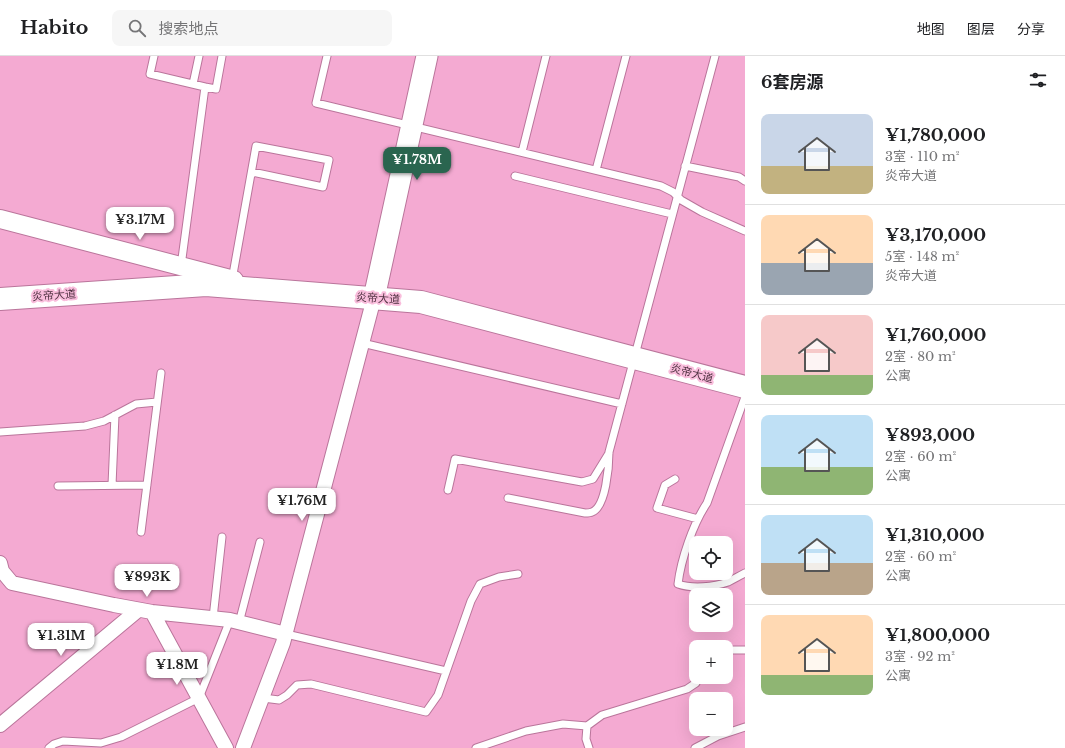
<!DOCTYPE html>
<html lang="zh">
<meta charset="utf-8">
<style>
:root{--surface:#fff;--page:#f6f6f6;--text:#202124;--muted:#757577;--line:#e0e0e0;--accent:#2a654f}
body{margin:0;font-family:"Libre Baskerville","Noto Sans SC",serif;background:var(--page);color:var(--text);height:100vh;display:flex;flex-direction:column;font-size:15px;white-space:nowrap}
*{box-sizing:border-box;margin:0}
p{font-size:13px;color:var(--muted)}
.icon{flex:none;width:22px;height:22px;fill:none;stroke:currentColor;stroke-width:2;stroke-linecap:round;stroke-linejoin:round}
.map{position:relative;flex:1;overflow:hidden}
.side{display:flex;flex-direction:column;background:var(--surface);width:320px}
.side>*{flex:none}
.buttons{position:absolute;left:689px;top:480px;display:grid;gap:8px}
.buttons a{display:grid;place-items:center;width:44px;height:44px;border-radius:8px;background:var(--surface);box-shadow:0 4px 16px #0002;font-size:20px}
.price{position:absolute;translate:-50% -34px;padding:0 9px;border-radius:8px;background:#fff;color:#222;font-size:13px;line-height:26px;filter:drop-shadow(0 1px 2px #0008)}
.price::after{content:'';position:absolute;left:50%;top:24px;width:12px;height:9px;margin-left:-6px;background:inherit;clip-path:polygon(0 0,100% 0,50% 100%)}
.price.active{background:var(--accent);color:#fff}
ul{padding:0;list-style:none}
li{display:flex;align-items:center;gap:12px;height:100px;padding:0 16px}
li+li{border-top:1px solid var(--line)}
li span{display:grid;place-items:center;flex:none;width:112px;height:80px;border-radius:8px;color:#555}
li>.icon{margin-inline-start:auto}
span .icon{width:48px;height:48px;fill:#fffc;stroke-width:1}
li b{font-size:17px}
h2{display:flex;justify-content:space-between;align-items:center;height:48px;padding:0 16px;font-size:17px}
header{display:flex;align-items:center;gap:24px;box-sizing:border-box;height:56px;padding:0 20px;background:var(--surface);border-bottom:1px solid var(--line)}
header strong{font-size:19px}
nav{display:flex;gap:22px;margin-inline-start:auto;font-size:14px}
.search{width:280px;height:36px;background:var(--page);display:flex;align-items:center;gap:10px;box-sizing:border-box;padding:0 14px;border-radius:8px;color:var(--muted);font-size:15px}
main{display:flex;flex:1;min-height:0}
.map>svg:first-child{display:block}
</style>
<header>
<strong>Habito</strong>
<div class="search"><svg class="icon" aria-label="search" viewBox="0 0 24 24"><circle cx="10" cy="10" r="6"/><path d="M15 15l6 6"/></svg>搜索地点</div>
<nav><a>地图</a><a>图层</a><a>分享</a></nav>
</header>
<main>
<div class="map">
<svg width="745" height="692" viewBox="0 0 745 692">
<rect width="100%" height="100%" fill="#f4aad2"/>
<g fill="none" stroke-linecap="round" stroke-linejoin="round">
<defs>
<path id="service" d="M154,0L150,18L205,31L181,210
M327,0L316,47L661,130L673,136L681,144L702,156L745,175
M193,28L199,0
M205,31L216,33L222,0
M522,96L546,0
M685,110L739,121L745,125
M596,114L626,0
M515,120L672,158
M232,224L256,90L329,104L323,131L252,116
M362,287L622,348
M745,341L707,447C693,468 681,503 678,528C692,533 714,531 728,526C734,523 739,520 745,517
M0,376L85,370L104,365L136,348L157,346
M675,423L665,429L657,452L698,463
M112,429L115,359
M58,430L147,429
M448,434L455,403L582,426L593,423L609,397
M508,442L585,457C588,457 590,457 592,456C606,451 609,410 609,396L715,0
M141,476L161,317
M213,562L222,481
M239,567L260,486
M286,578L446,615
M726,594H745
M263,642L279,644L287,639L297,629L311,628L426,656L438,639L471,545L480,528L499,521L518,518
M49,692L54,688L63,685L101,687L121,681L199,642L230,564
M476,692L526,675L563,668L587,670
M589,692L586,683L587,670L602,659L687,633L696,627L699,621
M695,692L718,680L745,671"/>
<path id="minor" d="M0,507L2,515L12,527L114,549L152,556L230,564L286,578
M152,556L226,692
M0,669L138,554
M243,692L283,587L374,242"/>
<path id="tertiary" d="M0,163L234,224"/>
<path id="secondary" d="M374,242L427,0"/>
<path id="primary" d="M0,243L206,229L421,246L745,331"/>
</defs>
<!-- service casing -->
<use href="#service" stroke="#ba759b" stroke-width="9"/>
<!-- minor casing -->
<use href="#minor" stroke="#ba759b" stroke-width="16"/>
<!-- tertiary casing -->
<use href="#tertiary" stroke="#ba759b" stroke-width="20"/>
<!-- secondary casing -->
<use href="#secondary" stroke="#ba759b" stroke-width="23"/>
<!-- primary casing -->
<use href="#primary" stroke="#ba759b" stroke-width="24"/>
<!-- service -->
<use href="#service" stroke="#fff" stroke-width="7"/>
<!-- minor -->
<use href="#minor" stroke="#fff" stroke-width="14"/>
<!-- tertiary -->
<use href="#tertiary" stroke="#fff" stroke-width="18"/>
<!-- secondary -->
<use href="#secondary" stroke="#fff" stroke-width="21"/>
<!-- primary -->
<use href="#primary" stroke="#fff" stroke-width="22"/>
</g>
<g text-anchor="middle" dominant-baseline="central" stroke-width="4" stroke-linejoin="round" paint-order="stroke">
<!-- street labels -->
<g font-size="11" fill="#4f3141" stroke="#f9bddc">
<text transform="translate(54 239) rotate(-4)">炎帝大道</text>
<text transform="translate(378 242) rotate(4)">炎帝大道</text>
<text transform="translate(692 317) rotate(15)">炎帝大道</text>
</g>
</g>
</svg>
<div class="buttons">
<a><svg class="icon" aria-label="locate" viewBox="0 0 24 24"><circle cx="12" cy="12" r="6"/><path d="M12 2v4M12 18v4M2 12h4M18 12h4"/></svg></a>
<a><svg class="icon" aria-label="layers" viewBox="0 0 24 24"><path d="M12 4l9 5-9 5-9-5zM3 14l9 5 9-5"/></svg></a>
<a>+</a>
<a>−</a>
</div>
<b class="price active" style="left:417px;top:125px">¥1.78M</b>
<b class="price" style="left:140px;top:185px">¥3.17M</b>
<b class="price" style="left:302px;top:466px">¥1.76M</b>
<b class="price" style="left:147px;top:542px">¥893K</b>
<b class="price" style="left:61px;top:601px">¥1.31M</b>
<b class="price" style="left:177px;top:630px">¥1.8M</b>
</div>
<section class="side">
<h2>6套房源<svg class="icon" aria-label="filters" viewBox="0 0 24 24"><path d="M4 7h16M4 17h16"/><circle cx="9" cy="7" r="2"/><circle cx="15" cy="17" r="2"/></svg></h2>
<ul>
<li><span style="background:linear-gradient(#c9d6e8 65%,#c2b280 0)"><svg class="icon" aria-label="home" viewBox="0 0 24 24"><path d="M3 11l9-7 9 7M6 9v11h12V9"/></svg></span><div><b>¥1,780,000</b><p>3室 · 110 m²</p><p>炎帝大道</p></div></li>
<li><span style="background:linear-gradient(#ffd9b3 60%,#9aa5b1 0)"><svg class="icon" aria-label="home" viewBox="0 0 24 24"><path d="M3 11l9-7 9 7M6 9v11h12V9"/></svg></span><div><b>¥3,170,000</b><p>5室 · 148 m²</p><p>炎帝大道</p></div></li>
<li><span style="background:linear-gradient(#f6c9c9 75%,#8fb573 0)"><svg class="icon" aria-label="home" viewBox="0 0 24 24"><path d="M3 11l9-7 9 7M6 9v11h12V9"/></svg></span><div><b>¥1,760,000</b><p>2室 · 80 m²</p><p>公寓</p></div></li>
<li><span style="background:linear-gradient(#bfe0f5 65%,#8fb573 0)"><svg class="icon" aria-label="home" viewBox="0 0 24 24"><path d="M3 11l9-7 9 7M6 9v11h12V9"/></svg></span><div><b>¥893,000</b><p>2室 · 60 m²</p><p>公寓</p></div></li>
<li><span style="background:linear-gradient(#bfe0f5 60%,#b9a48a 0)"><svg class="icon" aria-label="home" viewBox="0 0 24 24"><path d="M3 11l9-7 9 7M6 9v11h12V9"/></svg></span><div><b>¥1,310,000</b><p>2室 · 60 m²</p><p>公寓</p></div></li>
<li><span style="background:linear-gradient(#ffd9b3 75%,#8fb573 0)"><svg class="icon" aria-label="home" viewBox="0 0 24 24"><path d="M3 11l9-7 9 7M6 9v11h12V9"/></svg></span><div><b>¥1,800,000</b><p>3室 · 92 m²</p><p>公寓</p></div></li>
</ul>
</section>
</main>
